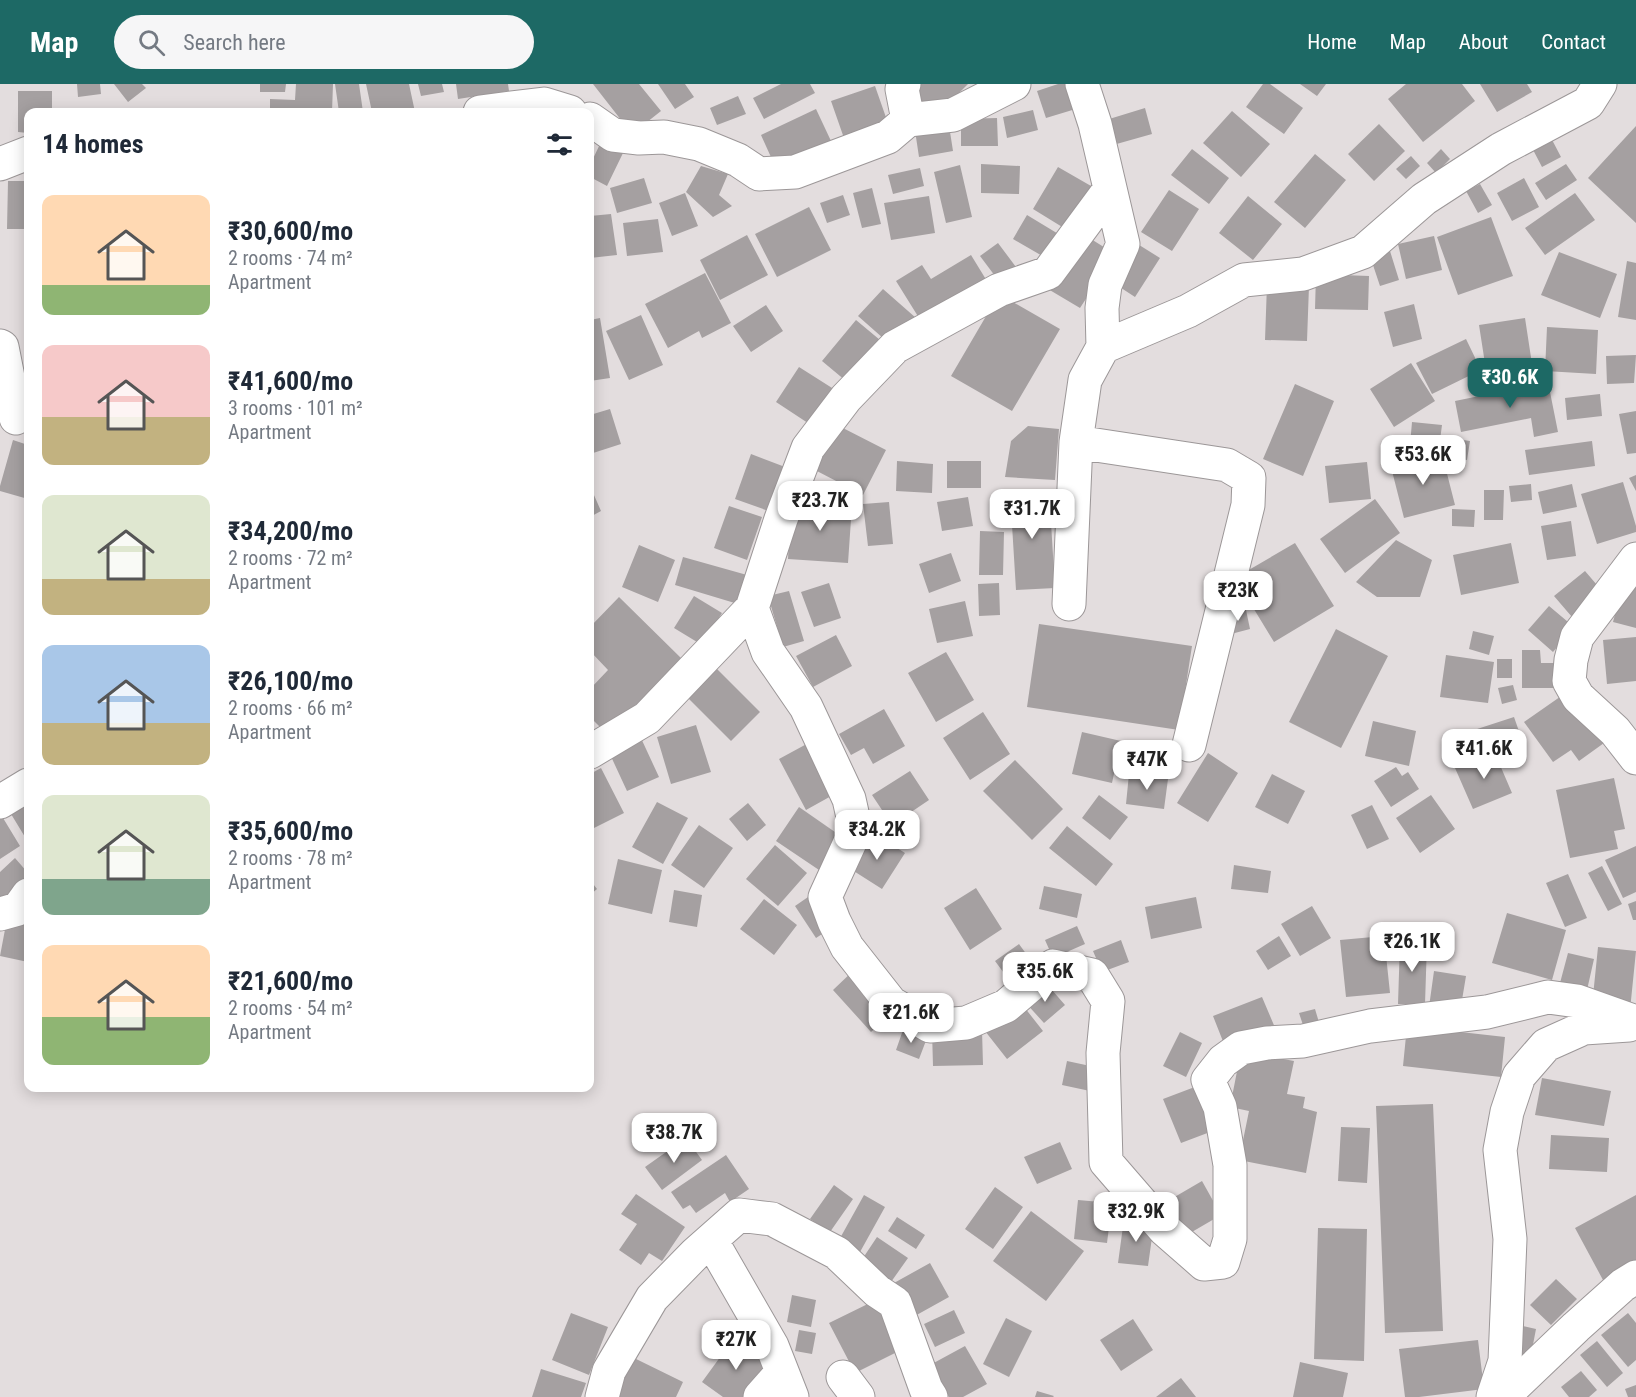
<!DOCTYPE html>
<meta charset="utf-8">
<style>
:root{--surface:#fff;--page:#f6f6f7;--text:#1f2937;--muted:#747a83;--accent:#1d6965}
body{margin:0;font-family:"Roboto Condensed",sans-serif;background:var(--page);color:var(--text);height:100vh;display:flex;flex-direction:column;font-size:22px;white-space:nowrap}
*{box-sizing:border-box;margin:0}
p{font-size:20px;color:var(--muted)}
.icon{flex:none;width:33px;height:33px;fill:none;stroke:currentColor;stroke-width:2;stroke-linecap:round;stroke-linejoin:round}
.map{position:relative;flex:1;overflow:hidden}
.details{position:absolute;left:24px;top:24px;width:570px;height:984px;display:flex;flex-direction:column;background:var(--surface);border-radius:12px;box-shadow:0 3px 15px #0003}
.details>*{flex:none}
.price{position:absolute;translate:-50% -51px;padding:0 14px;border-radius:12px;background:#fff;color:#222;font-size:20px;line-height:39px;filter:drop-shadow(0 2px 3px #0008)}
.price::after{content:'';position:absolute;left:50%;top:36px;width:18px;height:14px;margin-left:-9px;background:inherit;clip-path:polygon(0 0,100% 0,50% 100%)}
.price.active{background:var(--accent);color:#fff}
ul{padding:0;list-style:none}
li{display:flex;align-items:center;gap:18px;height:150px;padding:0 18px}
li span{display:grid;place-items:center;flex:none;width:168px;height:120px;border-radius:12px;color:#555}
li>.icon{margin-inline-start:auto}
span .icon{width:72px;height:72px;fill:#fffc;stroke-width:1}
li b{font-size:26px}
h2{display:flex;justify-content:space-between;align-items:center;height:72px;padding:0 18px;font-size:26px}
header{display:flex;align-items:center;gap:36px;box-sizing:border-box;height:84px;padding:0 30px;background:var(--accent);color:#fff}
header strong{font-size:28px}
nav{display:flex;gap:33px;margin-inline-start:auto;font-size:21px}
.search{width:420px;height:54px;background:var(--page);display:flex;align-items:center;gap:15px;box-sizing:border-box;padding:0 21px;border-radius:33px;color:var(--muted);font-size:22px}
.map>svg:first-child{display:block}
</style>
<header>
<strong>Map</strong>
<div class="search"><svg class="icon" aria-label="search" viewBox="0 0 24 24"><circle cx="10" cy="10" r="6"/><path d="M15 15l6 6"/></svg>Search here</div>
<nav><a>Home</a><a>Map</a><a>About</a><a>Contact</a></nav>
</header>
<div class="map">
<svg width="1636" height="1313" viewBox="0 0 1636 1313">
<rect width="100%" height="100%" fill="#e3ddde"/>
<!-- building -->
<path fill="#a5a0a1" d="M77,0H100L101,10L78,13Z
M114,0H142L146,4L128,18Z
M260,0H286L285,8H260Z
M296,0H333L332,28H270V15L295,16Z
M335,0H359L363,28H339Z
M366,0H409L415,28H372Z
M418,0H442L444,8L421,12Z
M456,0H508L509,7L458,15Z
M593,0H639L661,27L632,50Z
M658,0H685L694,13L675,25Z
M781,0H810L815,9L764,35L753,14Z
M917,0H968L936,32L911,6Z
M1058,0H1072L1079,24L1046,34L1037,7Z
M1263,0H1270L1303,24L1284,50L1246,23Z
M1300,0H1326L1317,12Z
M1406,0H1462L1475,17L1423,58L1388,15Z
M1480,0H1527L1532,8L1497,28Z
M875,2L889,42L845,57L831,17Z
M18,7H52V28H28V49L18,48Z
M738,12L746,30L717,41L710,24Z
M1145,24L1152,50L1113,61L1106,36Z
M816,25L831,57L775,82L761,51Z
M1033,26L1038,46L1007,54L1003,33Z
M1232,27L1270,60L1241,93L1203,59Z
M997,34L998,62H961V35Z
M948,35L953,67L919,73L914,40Z
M1379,40L1405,67L1374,97L1348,70Z
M1636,42V139L1588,94Z
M1549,50L1561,73L1542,83L1530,60Z
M601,58L623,69L607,102L590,93V81Z
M1192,65L1229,94L1209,120L1171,91Z
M1441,65L1450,75L1436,89L1427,79Z
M1315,70L1346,96L1305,144L1274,118Z
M1411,72L1420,82L1406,95L1396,85Z
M981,80L1020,82L1019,110L981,109Z
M1566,80L1577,96L1546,116L1535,99Z
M960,81L972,133L946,139L934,88Z
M701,82L728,90L719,111L732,122L713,133L686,108Z
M1058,83L1098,106L1072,149L1033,125Z
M920,84L924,102L893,110L888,91Z
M644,94L652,119L617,129L610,104Z
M1524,94L1539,123L1512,137L1497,109Z
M8,97H28V145H7Z
M1480,100L1492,121L1478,129L1466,107Z
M872,104L881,140L862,144L853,109Z
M1169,106L1199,125L1172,167L1141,148Z
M685,109L698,142L672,152L659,119Z
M1575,109L1595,136L1545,171L1525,144Z
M843,111L850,131L827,139L820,119Z
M929,112L935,149L891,156L884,119Z
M1248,112L1282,140L1253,176L1219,149Z
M809,123L831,166L777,193L755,150Z
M611,130L617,171L590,174V132Z
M1027,131L1065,154L1051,177L1013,155Z
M1491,133L1513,192L1458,211L1437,153Z
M658,135L663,168L627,172L623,139Z
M1083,150L1115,170L1080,224L1048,205Z
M747,151L768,191L720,216L700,176Z
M1434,152L1442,186L1406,195L1398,160Z
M998,159L1019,187L1001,200L980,172Z
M1136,159L1160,174L1135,213L1112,198Z
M1390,167L1399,196L1380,202L1370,172Z
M1559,168L1617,190L1600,234L1541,211Z
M971,171L990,202L924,242L896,197L922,181L931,195Z
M1627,177L1636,179V236L1618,233Z
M705,189L731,239L702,254L699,247L668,264L645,220Z
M1316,190L1369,192L1368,226L1315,225Z
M1267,200L1309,202L1307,257L1265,256Z
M883,205L916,234L892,262L858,232Z
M999,210L1060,245L1012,327L951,292Z
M1414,220L1422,255L1393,263L1384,228Z
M766,221L783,247L751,268L733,242Z
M641,231L663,281L629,296L606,247Z
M600,234L610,294L590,297V236Z
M1525,234L1532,280L1486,286L1479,241Z
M856,236L886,261L852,302L822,277Z
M1547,243L1598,246L1596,290L1545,287Z
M1466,255L1481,286L1432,310L1416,279Z
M1636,271L1634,299L1607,300L1606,272Z
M1411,279L1435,317L1394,343L1370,305Z
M799,283L840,309L817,345L776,318Z
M1548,298L1558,348L1534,353L1531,334L1461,348L1455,317Z
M1295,300L1334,317L1303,392L1263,375Z
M1600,310L1602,332L1567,336L1565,314Z
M610,325L621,360L590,370V331Z
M1636,327V369L1627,370L1619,330Z
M1412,338L1442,341L1439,364L1410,361Z
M839,342L886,366L863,411L815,386Z
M1028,342L1059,345L1055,396L1005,393L1011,357Z
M1450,354L1470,357L1467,376L1447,373Z
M13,356L28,361V415L0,407V402Z
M1592,357L1595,382L1529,391L1525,366Z
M751,370L793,386L777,430L735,415Z
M1442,370L1455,421L1404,434L1391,383Z
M897,377L933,380L932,409L896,407Z
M947,377H981V404H947Z
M1367,378L1371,415L1329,419L1325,382Z
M1636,391V407L1629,394Z
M1623,398L1636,442V448L1597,460L1581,410Z
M1531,400L1532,416L1511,418L1509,402Z
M1572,400L1577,423L1543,430L1538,408Z
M590,402L601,427L590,433Z
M1049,406L1055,504L1016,506L1010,408Z
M1484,406H1504L1503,436H1484Z
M968,413L973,442L942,447L937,418Z
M1375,415L1400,449L1345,489L1320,455Z
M791,417L852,421L848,479L788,475Z
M889,418L893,460L868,462L863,420Z
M729,422L762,433L747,476L714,464Z
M1452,425L1475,426L1474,443L1452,442Z
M1571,437L1576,472L1547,476L1541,442Z
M980,447L1004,448L1003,491H979Z
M1396,456L1432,476L1420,513H1377L1356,498Z
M1295,459L1334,522L1274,558L1235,494Z
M1511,459L1519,499L1461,511L1453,471Z
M639,461L675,476L658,518L622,503Z
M951,469L961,497L929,509L919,480Z
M683,473L747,491L738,520L675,501Z
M1585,487L1603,508L1572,533L1554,512Z
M829,499L841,534L814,543L801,508Z
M999,499L1000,531L979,532L978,500Z
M1623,500L1636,504V544L1613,538Z
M789,507L804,557L783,563L768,512Z
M694,512L722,529L702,561L674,544Z
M619,513L682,575L607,650L590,633V605L608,586L590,567V543Z
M965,517L973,552L937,559L929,525Z
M1549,522L1574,543L1553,568L1528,546Z
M1246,526L1250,545L1231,550L1226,530Z
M1039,540L1192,562L1179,646L1027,623Z
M1336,545L1388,572L1341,664L1289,638Z
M1473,547L1494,552L1489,571L1469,565Z
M836,551L852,582L813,603L796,572Z
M1636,553V597L1607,600L1603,556Z
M1522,566H1540L1541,579H1561V604H1522Z
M946,568L974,616L936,638L908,589Z
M1446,571L1494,578L1488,619L1440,613Z
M1497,575H1512V594H1497Z
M716,584L760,628L731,657L687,613Z
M1513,601L1517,616L1502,620L1498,604Z
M1567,608L1604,659L1579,677L1571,666L1553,678L1524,638Z
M884,625L905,662L873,680L864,664L851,671L839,650Z
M983,628L1010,670L970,696L943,654Z
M1514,633L1521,653L1477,667L1471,647Z
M1373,637L1416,647L1409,682L1365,672Z
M696,641L711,688L671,700L657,653Z
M1466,646L1472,662L1456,668L1450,652Z
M1082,648L1121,657L1112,699L1072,690Z
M640,652L659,693L627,707L608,666Z
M814,656L842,706L806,726L779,675Z
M1494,667L1512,709L1473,725L1455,684Z
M1208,669L1238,689L1208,738L1177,719Z
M1015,676L1063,725L1032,756L983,707Z
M1396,683L1402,692L1408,688L1419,705L1391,723L1374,697Z
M601,684L624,729L590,746V690Z
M910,687L929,716L892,741L872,711Z
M1129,690L1168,695L1164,725L1126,720Z
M1272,690L1305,707L1288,740L1255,723Z
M1614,694L1625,745L1614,747L1618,765L1570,774L1556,706Z
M1099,711L1128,733L1110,756L1082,734Z
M1431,711L1455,745L1420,769L1396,734Z
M28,713V758L8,725Z
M657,718L688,734L663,780L632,763Z
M748,719L766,741L747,757L729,735Z
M1372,721L1389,755L1367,765L1351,731Z
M799,723L845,755L822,788L776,757Z
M0,729L20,762L0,775Z
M699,741L733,764L704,804L671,781Z
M1067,742L1113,780L1096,802L1049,764Z
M872,748L905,769L882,805L849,784Z
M775,761L807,789L778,822L746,795Z
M1636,762V808L1623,814L1605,776Z
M15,774L28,789V791L0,817V788Z
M618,775L662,786L652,830L608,820Z
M1234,781L1271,787L1268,809L1231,805Z
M1602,782L1622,820L1608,827L1588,789Z
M1568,790L1587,834L1565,843L1546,799Z
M590,796L597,805L590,811Z
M1044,802L1082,810L1077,834L1039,825Z
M976,804L1002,845L970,866L944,824Z
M674,806L702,811L697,843L669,838Z
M811,811L833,843L816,854L795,822Z
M1196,813L1202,844L1151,855L1145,823Z
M764,815L797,841L774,871L740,845Z
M1636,817V836H1633L1628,820Z
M1312,822L1331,854L1300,872L1281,840Z
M1507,829L1566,846L1552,896L1492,879Z
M7,835L28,840V878L0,872Z
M1077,842L1085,860L1053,874L1045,856Z
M1279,852L1291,872L1268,886L1256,867Z
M1384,852L1390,909L1346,913L1340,856Z
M1121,856L1129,878L1102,888L1093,867Z
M1400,858L1427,859L1425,920H1398Z
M1019,860L1035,882L1012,900L995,877Z
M1598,863L1636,867L1630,926L1592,922Z
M1568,869L1594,875L1587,906L1560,899Z
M854,886L893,928L871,948L833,906Z
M1434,887L1466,892L1460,928L1429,923Z
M1045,898L1065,921L1044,939L1024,917Z
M1262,913L1276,946L1226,965L1213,932Z
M1021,919L1043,947L1007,975L985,947Z
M1315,925L1321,945L1306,950L1299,929Z
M1407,942L1505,953L1501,993L1403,982Z
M903,946L927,954L919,975L896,966Z
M982,946L983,981L933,982L932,947Z
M1180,948L1202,959L1186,993L1163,982Z
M1241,967L1294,977L1287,1010L1305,1013L1303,1024L1317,1028L1306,1089L1239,1076L1249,1027L1230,1023Z
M1067,977L1095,983L1090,1007L1062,1001Z
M1542,994L1611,1007L1604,1042L1535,1031Z
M1200,1001L1218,1045L1181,1059L1163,1015Z
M1433,1020L1443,1247L1385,1249L1376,1022Z
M1341,1043L1370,1044L1367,1099L1338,1097Z
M1551,1051L1609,1054L1607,1088L1549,1085Z
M686,1054L702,1076L662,1106L645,1083Z
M1060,1058L1072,1085L1037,1100L1024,1073Z
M726,1071L749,1105L730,1118L725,1109L696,1129L690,1121L683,1125L671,1108Z
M1202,1097L1221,1131L1185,1152L1166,1118Z
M834,1101L853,1115L830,1148L810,1135Z
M995,1103L1023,1123L993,1165L965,1145Z
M636,1110L685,1143L662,1177L649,1169L641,1181L619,1166L637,1140L621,1130Z
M864,1111L885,1123L860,1168L839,1156Z
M1636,1111V1179L1603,1196L1575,1144Z
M1078,1116L1112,1119L1107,1159L1074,1155Z
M1031,1127L1084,1167L1046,1217L993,1177Z
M897,1133L925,1151L916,1165L888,1147Z
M1124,1135L1154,1139L1148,1182L1118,1179Z
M1318,1144L1367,1145L1364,1277L1314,1275Z
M877,1153L908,1174L891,1198L861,1177Z
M930,1179L949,1213L913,1233L894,1199Z
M1556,1195L1577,1215L1551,1241L1530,1221Z
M792,1211L816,1216L811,1243L787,1238Z
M880,1214L905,1264L855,1289L829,1239Z
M954,1226L965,1249L935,1263L924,1240Z
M571,1229L608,1243L589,1291L552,1276Z
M1628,1229L1636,1239V1276L1628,1283L1601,1251Z
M1006,1234L1032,1247L1009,1293L983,1280Z
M1133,1235L1153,1266L1121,1287L1100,1256Z
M1519,1241L1536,1245L1530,1276L1513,1272Z
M799,1246L816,1249L812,1270L795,1267Z
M734,1254L769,1280L745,1313H723L702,1298Z
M1478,1256L1484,1305L1419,1313H1405L1399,1265Z
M1597,1257L1623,1289L1607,1303L1580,1271Z
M965,1262L987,1300L963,1313H949L930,1281Z
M632,1273L683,1298L676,1313H612Z
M1300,1278L1348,1289L1343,1313H1293Z
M541,1285L586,1299L581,1313H532Z
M1581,1287L1597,1306L1589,1313H1569L1561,1303Z
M1181,1294L1196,1313H1156Z
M1636,1301V1313H1628L1625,1305Z
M1037,1307L1054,1312L1053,1313H1035Z"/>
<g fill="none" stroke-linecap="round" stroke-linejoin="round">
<defs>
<path id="minor" d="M904,0L902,5L908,36
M1082,0L1095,40L1123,160L1105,201L1102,224L1103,263
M480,28L544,20L570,28
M590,35L613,51L639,54L664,53L699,60L738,76L759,90L795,88L888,53L908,36L953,31L1014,0
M0,80L28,69
M0,262L2,263L16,334
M1076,358L1227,381L1249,394L1248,421L1189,661
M1636,475L1577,553L1571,576L1569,597L1578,613L1615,647L1636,674
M1069,520L1076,358L1085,296L1103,263L1188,227L1244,196L1303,190L1363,168L1424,115L1501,65L1588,19L1600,0
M752,524L768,568L806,623L849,715L853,733L852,754L825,813L834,837L847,863L891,919L930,942L966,939L1006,922L1053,882L1092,891L1108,917L1103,969L1106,1078L1164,1145L1204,1180L1223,1178L1230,1155V1081L1220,1023L1208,996L1223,977L1241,964L1267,959L1303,957L1370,942L1487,928L1548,913L1577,917L1636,938
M590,668L647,634L752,524L781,435L808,364L846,314L895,263L999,206L1048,189L1110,105
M0,718L28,701
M0,830L18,825L28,811
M711,1156L772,1262L792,1313
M843,1293L858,1313
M602,1313L609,1287L652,1214L696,1169L739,1131L772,1135L837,1169L877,1207L895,1219L926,1305L931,1313
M760,1313L782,1288
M1493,1313L1505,1277L1510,1155L1500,1066L1507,1028L1519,992L1546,961L1584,944L1629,941
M1506,1313L1509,1307L1576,1243L1623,1201L1636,1193"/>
</defs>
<!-- minor casing -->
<use href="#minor" stroke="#9c9798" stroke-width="35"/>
<!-- minor -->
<use href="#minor" stroke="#fff" stroke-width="33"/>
</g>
</svg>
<b class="price active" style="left:1510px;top:325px">₹30.6K</b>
<b class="price" style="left:1423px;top:402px">₹53.6K</b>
<b class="price" style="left:820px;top:448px">₹23.7K</b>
<b class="price" style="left:1032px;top:456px">₹31.7K</b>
<b class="price" style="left:1238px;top:538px">₹23K</b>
<b class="price" style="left:1484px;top:696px">₹41.6K</b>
<b class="price" style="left:1147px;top:707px">₹47K</b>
<b class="price" style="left:877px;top:777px">₹34.2K</b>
<b class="price" style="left:1412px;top:889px">₹26.1K</b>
<b class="price" style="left:1045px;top:919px">₹35.6K</b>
<b class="price" style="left:911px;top:960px">₹21.6K</b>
<b class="price" style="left:674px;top:1080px">₹38.7K</b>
<b class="price" style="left:1136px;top:1159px">₹32.9K</b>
<b class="price" style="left:736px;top:1287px">₹27K</b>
<section class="details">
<h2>14 homes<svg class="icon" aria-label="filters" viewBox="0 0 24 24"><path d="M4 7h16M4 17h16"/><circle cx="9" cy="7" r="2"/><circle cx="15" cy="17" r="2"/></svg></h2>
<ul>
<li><span style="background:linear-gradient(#ffd9b3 75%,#8fb573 0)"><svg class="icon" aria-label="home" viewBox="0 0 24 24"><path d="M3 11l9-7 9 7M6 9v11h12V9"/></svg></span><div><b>₹30,600/mo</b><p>2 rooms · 74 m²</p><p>Apartment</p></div></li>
<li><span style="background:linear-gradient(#f6c9c9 60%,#c2b280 0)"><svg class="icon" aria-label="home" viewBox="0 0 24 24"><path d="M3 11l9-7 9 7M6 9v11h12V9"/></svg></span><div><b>₹41,600/mo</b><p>3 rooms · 101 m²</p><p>Apartment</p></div></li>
<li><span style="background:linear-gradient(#dfe7d0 70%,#c2b280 0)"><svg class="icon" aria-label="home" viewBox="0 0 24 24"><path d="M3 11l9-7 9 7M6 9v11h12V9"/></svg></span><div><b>₹34,200/mo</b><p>2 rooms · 72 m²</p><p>Apartment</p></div></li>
<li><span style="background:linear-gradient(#a9c7e8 65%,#c2b280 0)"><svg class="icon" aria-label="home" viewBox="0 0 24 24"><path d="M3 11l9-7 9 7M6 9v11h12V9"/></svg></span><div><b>₹26,100/mo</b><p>2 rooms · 66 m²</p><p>Apartment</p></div></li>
<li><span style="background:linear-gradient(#dfe7d0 70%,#7fa58c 0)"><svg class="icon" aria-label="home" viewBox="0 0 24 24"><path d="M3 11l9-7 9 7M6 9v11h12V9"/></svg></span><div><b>₹35,600/mo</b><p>2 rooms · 78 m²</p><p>Apartment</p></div></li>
<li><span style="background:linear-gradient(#ffd9b3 60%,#8fb573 0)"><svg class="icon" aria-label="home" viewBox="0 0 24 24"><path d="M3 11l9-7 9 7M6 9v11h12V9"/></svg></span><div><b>₹21,600/mo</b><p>2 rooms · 54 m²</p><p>Apartment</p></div></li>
</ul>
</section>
</div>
